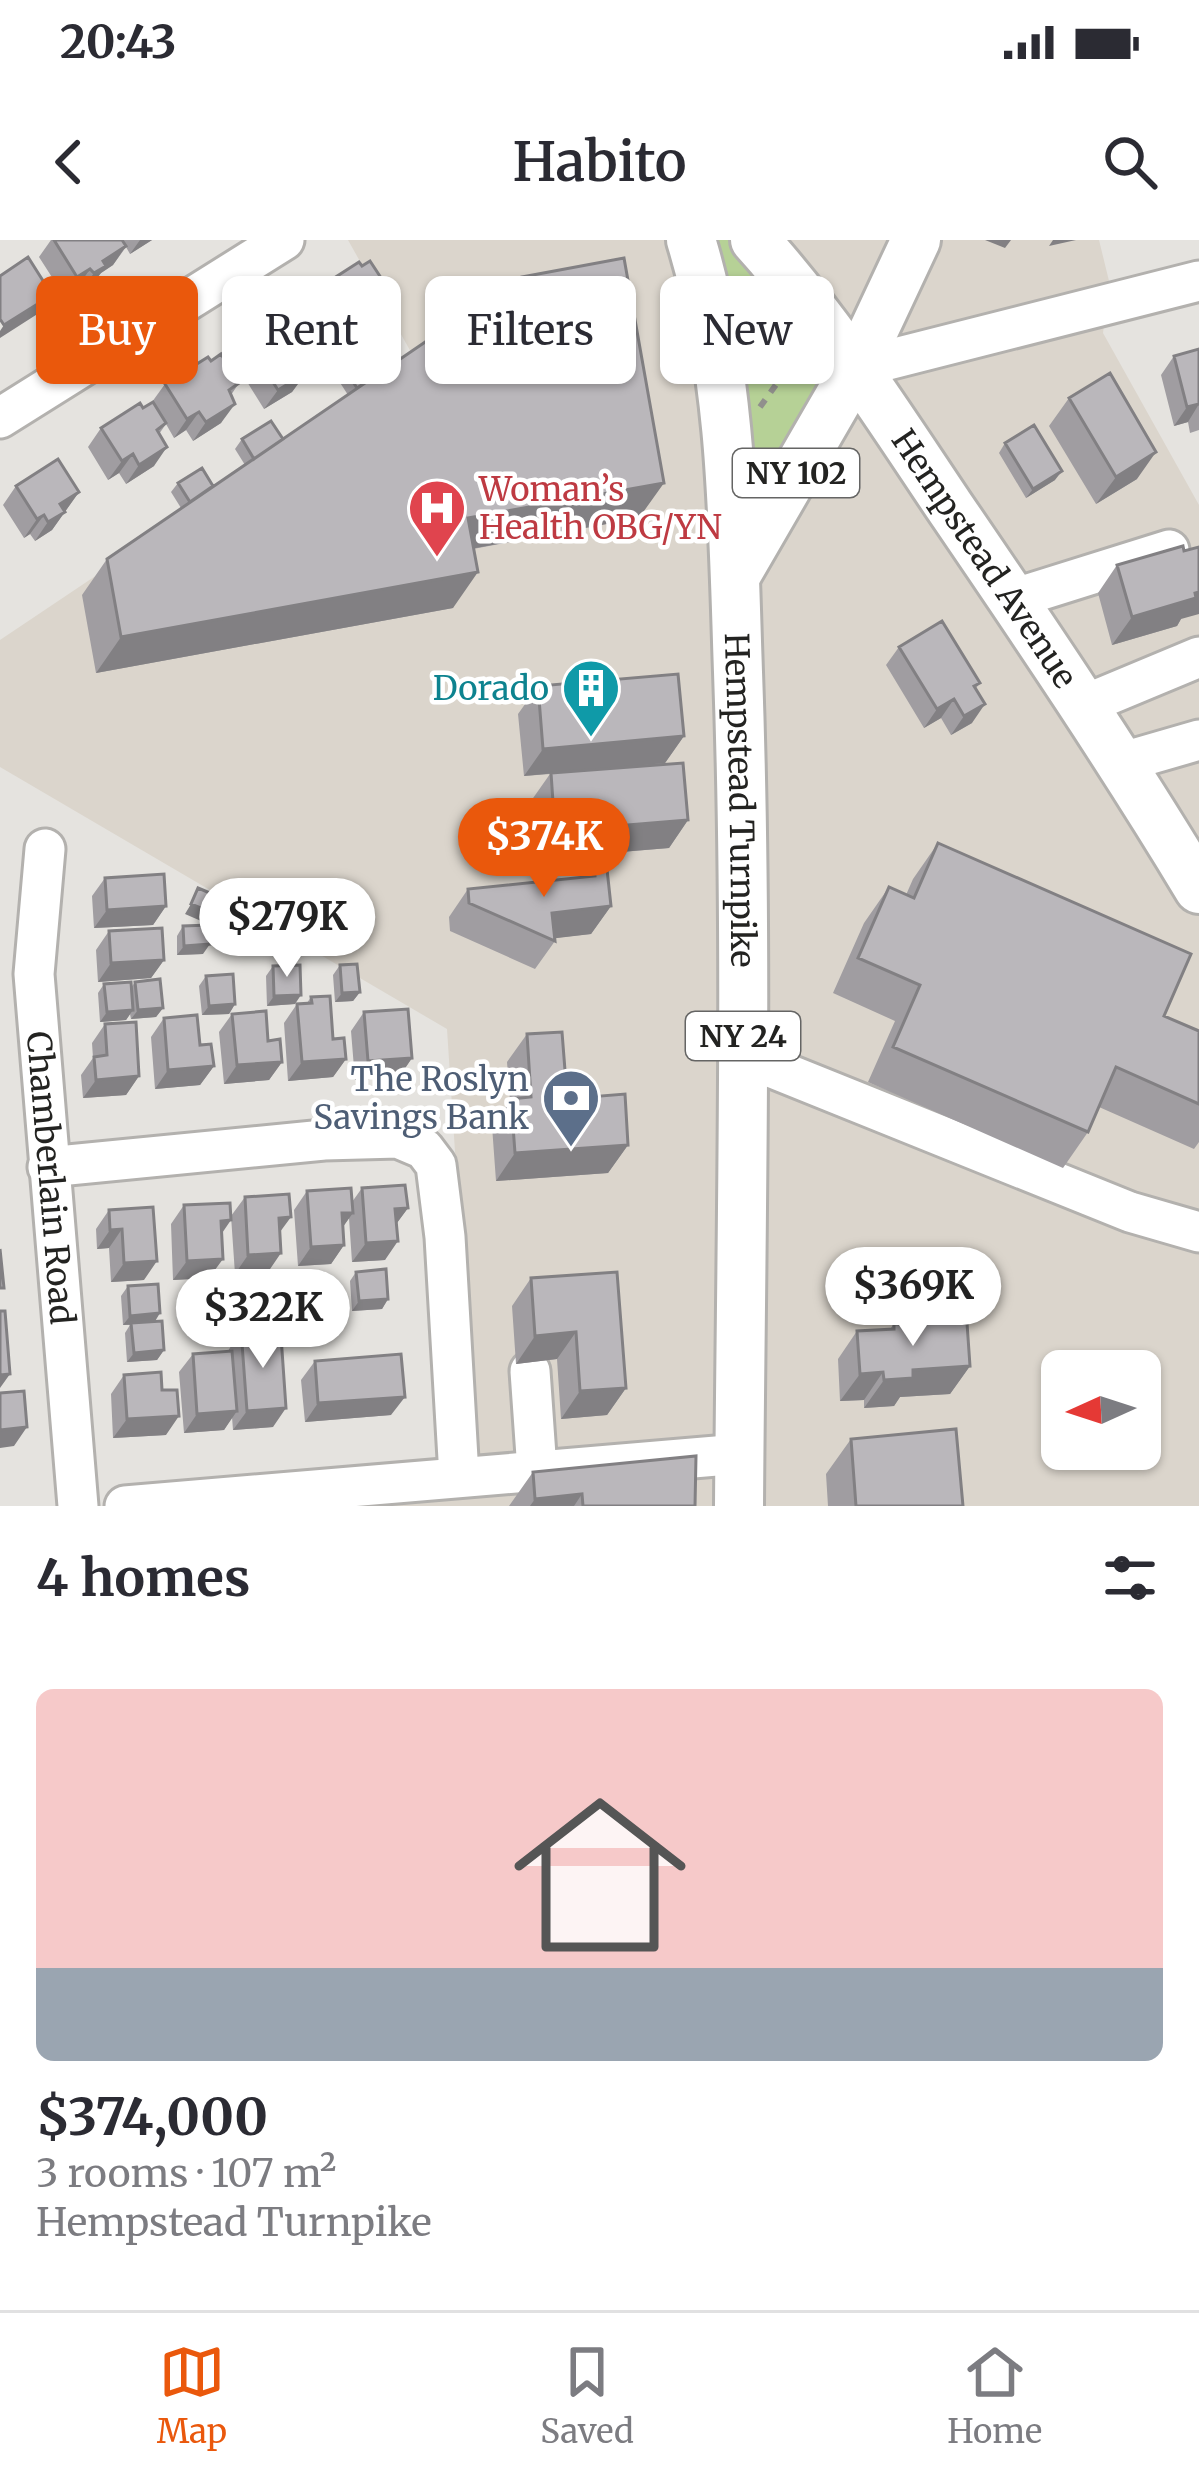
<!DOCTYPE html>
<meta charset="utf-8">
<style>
:root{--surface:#fff;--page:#f2f2f3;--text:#2b2b33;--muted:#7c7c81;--line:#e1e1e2;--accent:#ea580c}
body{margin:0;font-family:Merriweather,serif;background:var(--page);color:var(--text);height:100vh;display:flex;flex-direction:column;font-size:45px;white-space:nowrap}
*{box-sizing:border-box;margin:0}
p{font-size:39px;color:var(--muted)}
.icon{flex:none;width:66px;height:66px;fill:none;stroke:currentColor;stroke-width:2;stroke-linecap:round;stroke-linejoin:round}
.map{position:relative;height:1266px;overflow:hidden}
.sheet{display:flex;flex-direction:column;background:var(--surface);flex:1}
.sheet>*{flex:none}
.guide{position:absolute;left:36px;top:36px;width:1128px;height:108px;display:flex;gap:24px}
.needle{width:78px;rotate:267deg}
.tools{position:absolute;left:1041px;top:1110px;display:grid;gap:24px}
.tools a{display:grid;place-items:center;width:120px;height:120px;border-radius:18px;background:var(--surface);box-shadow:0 3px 9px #0004;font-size:60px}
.price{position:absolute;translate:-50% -102px;padding:0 27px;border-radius:42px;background:#fff;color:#222;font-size:39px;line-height:78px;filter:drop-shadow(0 3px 6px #0008)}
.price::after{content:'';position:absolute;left:50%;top:72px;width:36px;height:27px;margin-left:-18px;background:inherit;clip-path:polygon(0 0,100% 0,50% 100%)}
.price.selected{background:var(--accent);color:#fff}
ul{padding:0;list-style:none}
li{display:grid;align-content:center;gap:24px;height:636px;padding:0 36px}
li span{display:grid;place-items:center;height:372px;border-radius:18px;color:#555}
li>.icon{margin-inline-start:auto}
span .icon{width:216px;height:216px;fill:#fffc;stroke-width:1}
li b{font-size:51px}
h2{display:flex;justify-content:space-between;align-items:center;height:144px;padding:0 36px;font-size:51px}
.chip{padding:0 42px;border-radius:18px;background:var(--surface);box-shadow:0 3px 9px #0004;font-size:42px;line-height:108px}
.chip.selected{background:var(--accent);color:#fff}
.status{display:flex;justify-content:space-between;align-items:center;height:84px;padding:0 60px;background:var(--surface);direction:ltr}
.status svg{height:33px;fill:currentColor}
header{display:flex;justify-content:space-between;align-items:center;height:156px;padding:0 36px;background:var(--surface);font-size:54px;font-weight:600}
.dock{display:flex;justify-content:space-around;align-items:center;height:168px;border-top:3px solid var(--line);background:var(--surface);font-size:33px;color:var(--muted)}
.dock a{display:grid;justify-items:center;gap:6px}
.dock .selected{color:var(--accent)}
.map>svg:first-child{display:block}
</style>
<div class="status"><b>20:43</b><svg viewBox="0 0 49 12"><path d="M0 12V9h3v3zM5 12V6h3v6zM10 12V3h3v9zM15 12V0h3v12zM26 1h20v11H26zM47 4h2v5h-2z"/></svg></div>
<header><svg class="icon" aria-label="back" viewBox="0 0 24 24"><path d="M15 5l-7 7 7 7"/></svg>Habito<svg class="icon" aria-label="search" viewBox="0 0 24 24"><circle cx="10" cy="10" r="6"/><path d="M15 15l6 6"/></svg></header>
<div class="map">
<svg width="1199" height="1266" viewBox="0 0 1199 1266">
<rect width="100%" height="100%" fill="#e5e3df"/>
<!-- built -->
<path fill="#dbd5cc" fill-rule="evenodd" d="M348,0H1099L1109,41L1103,93L1199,265V1266H291L477,1248L447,789L0,527V400L416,121ZM1062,1131H1140V1209H1062Z"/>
<!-- green -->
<path fill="#b6d196" d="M707,0H730L836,123L751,271Z"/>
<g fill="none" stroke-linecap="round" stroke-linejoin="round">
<defs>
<g id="minor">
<path d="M856,128L1199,41"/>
<path d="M0,178L284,0"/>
<path d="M1013,359L1169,310"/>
<path d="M1084,465L1199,417"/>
<path d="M1123,522L1199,500"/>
<path id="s1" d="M45,609L34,734L78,1266"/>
<path d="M743,816L1130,972L1199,992"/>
<path d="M48,927L324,900L398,898L424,909L436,925L445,997L459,1236"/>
<path d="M530,1131L537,1230"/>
<path d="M125,1266L740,1214"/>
</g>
<g id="major">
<path id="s2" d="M691,0C733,137 733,289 738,432C748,710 741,988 739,1266"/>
<path id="s3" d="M755,0C829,82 888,175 949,266C1035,392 1120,518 1199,649"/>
<path d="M735,337L856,128L916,0"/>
</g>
</defs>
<!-- minor casing -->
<use href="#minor" stroke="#b3b1ae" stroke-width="45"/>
<!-- major casing -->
<use href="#major" stroke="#b3b1ae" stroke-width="54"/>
<!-- path -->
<path stroke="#91908d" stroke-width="6" stroke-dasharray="9 9" stroke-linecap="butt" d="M760,167L793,121L807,125"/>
<!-- minor -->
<use href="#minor" stroke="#fff" stroke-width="39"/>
<!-- major -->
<use href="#major" stroke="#fff" stroke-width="48"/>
</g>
<!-- wall -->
<path fill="#a09da1" d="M51,0H152L130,14L126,7L113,25L101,33L92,44L80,52L77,48L64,56L39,17Z
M362,26L387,47L381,56L385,63L372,82L329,109L303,68L317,49Z
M522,37L639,278L473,309L453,368L96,433L82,355L107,319L181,268L171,252L178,243L213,246L245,225L235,209L242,199H283L348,155L337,138L344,128L381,132L513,49Z
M283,80L310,91L294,114L306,133L292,152L264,169L231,116L244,97Z
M1199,109V190L1190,193L1188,182L1174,186L1161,135L1174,116Z
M211,121L239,143L231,155L221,183L193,201L186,190L174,198L166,184L159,194L154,226L126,244L119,233L108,240L88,207L101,188L143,168L152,162L165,144Z
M1069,158L1137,239L1096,264L1049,186Z
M1005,203L1055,240L1026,258L999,213Z
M16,246L79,252L52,290L35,301L30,294L24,298L3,265Z
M1184,311L1181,379L1177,386L1112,405L1098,353L1117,325Z
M899,407L980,443L976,448L972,483L951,495L941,478L924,488L886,425Z
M538,446L684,496L665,523L688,580L669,608L536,619L531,561L550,534L524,536L518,474Z
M938,603L1164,776L1199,791V902L1194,909L1099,867L1088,892L1063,928L868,842L895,781L833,753L864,683L889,647L906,655L913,639Z
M594,622L611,666L591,694L554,698L555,701L535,729L450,691L449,677L468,649L583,638Z
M105,638L166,666L153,685L94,688L92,656Z
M183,686L203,714L177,715V696Z
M109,691L164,720L151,738L98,742L96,710Z
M340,725L360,752L353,761L335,762L333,735Z
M273,726L295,764L267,766L266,736Z
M206,736L235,764L229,774L202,775L199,746Z
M135,742L163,768L156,777L131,779L130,774L126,780L100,782L98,753L104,744L131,748Z
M311,757L333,799L346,819L333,837L288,841L284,783L297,764L307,763Z
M364,772L412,818L399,837L355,840L351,791Z
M232,774L268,801L282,822L269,840L224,844L219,792Z
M164,778L200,805L214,826L200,845L155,849L151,797Z
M105,784L139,836L126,855L83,858L81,835L93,818L92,803Z
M527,794L577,858L628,905L608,933L496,941L492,886L510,861L507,822Z
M362,948L408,968L396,984L385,1020L352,1022L349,978L343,987L344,1005L331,1024L298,1026L294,970L307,951L352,962Z
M245,957L268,1032L235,1034L231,976Z
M184,965L221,994L209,1038L173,1040L171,984Z
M153,967L144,1040L111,1042L109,1008L97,1009L96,989L109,970Z
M356,1032L388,1059L382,1069L352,1071L350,1041Z
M293,1035L325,1063L318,1072L289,1075L286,1045Z
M230,1036L263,1063L259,1069L283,1106L273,1187L233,1190L232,1177L224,1190L184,1193L179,1132L193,1114L228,1111L241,1090H251V1079L255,1072L226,1075L224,1045Z
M531,1038L626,1148L607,1175L561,1179L557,1119L516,1124L512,1066Z
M128,1046L155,1081L164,1110L157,1120L127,1122L125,1093L130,1085H123L121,1056Z
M894,1084L970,1126L950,1154L900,1157L894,1166L864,1168V1160L840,1161L838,1119L857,1091L890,1089Z
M315,1121L391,1175L305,1182L301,1140Z
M124,1135L166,1195L113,1198L111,1154Z
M851,1199L963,1266H828L826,1234Z
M533,1232L695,1266H509Z"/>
<!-- shaded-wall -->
<path fill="#828083" d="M140,0H152L130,14Z
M985,0H1011L1005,8Z
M1053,0H1076L1049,6Z
M126,6L113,25L101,33L92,44L80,52L103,21Z
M90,29L77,48L64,56L77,37Z
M52,55L39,73L0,98V91L4,85Z
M385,63L372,82L329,109L342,90Z
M306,133L292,152L264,169L278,150Z
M235,164L221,183L193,201L206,182Z
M1199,164L1188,182L1174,186L1187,167Z
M199,172L186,190L174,198L187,179Z
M167,207L154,226L126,244L139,225Z
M1156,212L1137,239L1096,264L1116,237Z
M133,214L119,233L108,240L122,221Z
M1062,231L1055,240L1026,258L1033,249Z
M664,243L639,278L443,314L468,278Z
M79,252L52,290L35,301L60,264Z
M44,275L30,294L24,298L37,279Z
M478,332L453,368L96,433L121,397Z
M1199,352V374L1181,379L1177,386L1112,405L1132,377Z
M954,459L941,478L924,488L937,469Z
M985,464L972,483L951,495L964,476Z
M684,496L665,523L524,536L543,509Z
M688,580L669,608L536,619L555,591Z
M191,664L215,674L208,684L185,674Z
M166,666L153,685L94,688L107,670Z
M611,666L591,694L549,699L552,673Z
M210,704L203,714L177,715L184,706Z
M164,720L151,738L98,742L111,723Z
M360,752L353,761L335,762L342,753Z
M301,755L295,764L267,766L274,756Z
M235,764L229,774L202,775L209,766Z
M163,768L156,777L131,779L138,770Z
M133,770L126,780L100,782L107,772Z
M412,818L399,837L355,840L368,821Z
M346,819L333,837L288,841L302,822Z
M282,822L269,840L224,844L237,825Z
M214,826L200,845L155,849L168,830Z
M139,836L126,855L83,858L96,840Z
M628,905L608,933L496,941L515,913Z
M408,968L394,987L395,969Z
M342,973H353L339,992Z
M291,977L277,996L279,978Z
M231,980L218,999L221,981Z
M122,989L109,1008L97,1009L110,990Z
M398,1001L385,1020L352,1022L366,1003Z
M344,1005L331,1024L298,1026L311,1007Z
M281,1013L268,1032L235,1034L248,1015Z
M223,1019L209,1038L173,1040L187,1021Z
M157,1021L144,1040L111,1042L124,1023Z
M388,1059L382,1069L352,1071L359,1061Z
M263,1063L255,1072L226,1075L232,1065Z
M325,1063L318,1072L289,1075L295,1065Z
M160,1073L154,1083L123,1085L130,1076Z
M576,1092L557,1119L516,1124L535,1096Z
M164,1110L157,1120L127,1122L134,1113Z
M970,1126L950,1154L900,1157L894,1166L864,1168L884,1140L913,1130Z
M883,1132L864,1160L840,1161L860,1134Z
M10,1134L0,1148V1135Z
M626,1148L607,1175L561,1179L580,1151Z
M405,1157L391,1175L305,1182L318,1163Z
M286,1168L273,1187L233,1190L247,1171Z
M237,1171L224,1190L184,1193L197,1174Z
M179,1176L166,1195L113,1198L127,1179Z
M27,1187L14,1206L0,1208V1190Z
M582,1254L574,1266H530L535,1259Z"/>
<!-- building -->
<path fill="#bab7bb" stroke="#828083" stroke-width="3" d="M54,0H122L126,6L103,21L106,26L94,33L90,29L77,37Z
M28,17L52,55L4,85L0,79V36Z
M624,18L664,243L468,278L478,332L121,397L107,319L500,51L524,47L522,37Z
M370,21L387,47L379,53L385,63L342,90L317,49L359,22L362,26Z
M297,72L310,91L296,100L299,106L292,111L306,133L278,150L244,97L280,74L283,80Z
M1199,109V164L1187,167L1174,116Z
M369,113L381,132L357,148L344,128Z
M221,114L239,143L229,150L235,164L206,182L199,172L187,179L165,144L208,117L211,121Z
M1110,133L1156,212L1116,237L1069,158Z
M153,162L166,183L157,190L167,207L139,225L133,214L122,221L101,188L140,163L143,168Z
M271,181L283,199L254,219L242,199Z
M1034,185L1062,231L1033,249L1005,203Z
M58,219L79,252L60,264L65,272L48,282L44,275L37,279L16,246Z
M202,228L213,246L190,262L178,243Z
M1183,306L1184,311L1199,307V352L1195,353L1196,358L1132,377L1117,325Z
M942,381L980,443L974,446L985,464L964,476L954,459L937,469L899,407Z
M678,434L684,496L543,509L538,446Z
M683,523L688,580L555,591L551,533Z
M938,603L1191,714L1164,776L1199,791V864L1116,827L1088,892L893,807L920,745L858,718L889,647L914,658Z
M606,620L611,666L552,673L555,701L469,663L468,649L595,636L594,622Z
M164,634L166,666L107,670L105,638Z
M198,648L222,658L215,674L191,664Z
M209,685L210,704L184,706L183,686Z
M162,688L164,720L111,723L109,691Z
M357,724L360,752L342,753L340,725Z
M300,725L301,755L274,756L273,726Z
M233,734L235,764L209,766L206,736Z
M160,739L163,768L138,770L135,742Z
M131,742L133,770L107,772L104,744Z
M330,756L333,799L344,798L346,819L302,822L297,764L312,763L311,757Z
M408,769L412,818L368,821L364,772Z
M266,771L268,801L280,799L282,822L237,825L232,774Z
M197,775L200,805L211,804L214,826L168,830L164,778Z
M136,782L139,836L96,840L94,817L107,815L105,784Z
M562,792L566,843L576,842L577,858L625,854L628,905L515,913L511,859L531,857L527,794Z
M405,945L408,968L395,969L398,1001L366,1003L362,948Z
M351,948L353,973H342L344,1005L311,1007L307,951Z
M289,954L291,977L279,978L281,1013L248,1015L245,957Z
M230,963L231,980L221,981L223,1019L187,1021L184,965Z
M153,967L157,1021L124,1023L122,989L110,990L109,970Z
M0,1009L4,1048H0Z
M386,1029L388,1059L359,1061L356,1032Z
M617,1032L626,1148L580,1151L576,1092L535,1096L531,1038Z
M260,1033L263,1063L232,1065L230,1036Z
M323,1033L325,1063L295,1065L293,1035Z
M158,1044L160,1073L130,1076L128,1046Z
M287,1067L289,1096L270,1097L259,1089L257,1069Z
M0,1071H5L10,1134L0,1135Z
M162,1081L164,1110L134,1113L131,1083Z
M967,1083L970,1126L913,1130V1138L884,1140L883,1132L860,1134L857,1091L894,1089V1084Z
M260,1089L270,1097L281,1096L286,1168L247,1171L241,1090Z
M232,1111L237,1171L197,1174L193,1114Z
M401,1114L405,1157L318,1163L315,1121Z
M161,1132L162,1150H177L179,1176L127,1179L124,1135Z
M24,1151L27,1187L0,1190V1153Z
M956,1189L963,1266H856L851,1199Z
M696,1216L695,1266H583L582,1254L535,1259L533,1232Z"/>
<!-- icons -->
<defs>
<symbol id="hospital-pin" viewBox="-11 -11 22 30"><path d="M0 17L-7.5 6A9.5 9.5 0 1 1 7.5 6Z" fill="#e0444e" stroke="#fff"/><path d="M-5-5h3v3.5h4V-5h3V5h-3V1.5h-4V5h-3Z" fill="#fff"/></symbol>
<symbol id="building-pin" viewBox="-11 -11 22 30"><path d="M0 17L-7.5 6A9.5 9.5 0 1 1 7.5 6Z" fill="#0f9aa8" stroke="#fff"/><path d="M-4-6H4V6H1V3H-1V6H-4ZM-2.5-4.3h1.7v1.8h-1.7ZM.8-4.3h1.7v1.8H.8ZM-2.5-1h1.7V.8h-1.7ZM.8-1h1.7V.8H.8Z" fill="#fff"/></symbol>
<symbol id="bank-pin" viewBox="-11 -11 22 30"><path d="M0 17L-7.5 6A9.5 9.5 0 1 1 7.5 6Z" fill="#5c6f8a" stroke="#fff"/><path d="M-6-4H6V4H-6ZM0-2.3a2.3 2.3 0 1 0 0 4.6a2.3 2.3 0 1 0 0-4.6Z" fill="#fff"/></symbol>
</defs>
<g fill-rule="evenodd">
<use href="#hospital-pin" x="404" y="235" width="66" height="90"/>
<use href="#building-pin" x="558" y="415" width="66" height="90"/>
<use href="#bank-pin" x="538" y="825" width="66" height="90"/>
</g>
<g text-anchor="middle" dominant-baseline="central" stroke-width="9" stroke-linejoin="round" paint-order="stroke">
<!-- shield labels -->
<g fill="#fff" stroke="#656564" stroke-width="3">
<rect x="733" y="209" width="126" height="48" rx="9"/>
<rect x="686" y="772" width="114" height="48" rx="9"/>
</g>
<g font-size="30" font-weight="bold" fill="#232321">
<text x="796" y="233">NY 102</text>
<text x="743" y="796">NY 24</text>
</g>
<!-- health labels -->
<g font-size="33" fill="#be3a42" stroke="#fff" text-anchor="start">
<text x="479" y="249">Woman’s<tspan x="479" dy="38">Health OBG/YN</tspan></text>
</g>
<!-- street labels -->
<g font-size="33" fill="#232321" stroke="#fff">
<text stroke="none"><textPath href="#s3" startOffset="393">Hempstead Avenue</textPath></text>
<text stroke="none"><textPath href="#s2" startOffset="564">Hempstead Turnpike</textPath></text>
<text stroke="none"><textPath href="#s1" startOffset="330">Chamberlain Road</textPath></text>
</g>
<!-- culture labels -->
<g font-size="33" fill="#0d838f" stroke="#fff" text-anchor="end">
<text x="549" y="448">Dorado</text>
</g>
<!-- service labels -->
<g font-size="33" fill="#4e5e75" stroke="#fff" text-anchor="end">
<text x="529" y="839">The Roslyn<tspan x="529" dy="38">Savings Bank</tspan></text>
</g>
</g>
</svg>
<div class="tools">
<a><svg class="needle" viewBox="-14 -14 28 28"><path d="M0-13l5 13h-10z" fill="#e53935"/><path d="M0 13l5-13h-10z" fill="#7c7c81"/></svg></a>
</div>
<b class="price selected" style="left:544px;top:660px">$374K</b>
<b class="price" style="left:287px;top:740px">$279K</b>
<b class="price" style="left:913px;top:1109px">$369K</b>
<b class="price" style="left:263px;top:1131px">$322K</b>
<div class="guide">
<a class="chip selected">Buy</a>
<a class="chip">Rent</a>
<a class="chip">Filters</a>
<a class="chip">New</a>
</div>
</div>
<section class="sheet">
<h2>4 homes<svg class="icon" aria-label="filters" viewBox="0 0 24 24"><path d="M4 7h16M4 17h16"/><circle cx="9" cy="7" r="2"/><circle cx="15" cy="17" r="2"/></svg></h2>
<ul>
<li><span style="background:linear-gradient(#f6c9c9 75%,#9aa5b1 0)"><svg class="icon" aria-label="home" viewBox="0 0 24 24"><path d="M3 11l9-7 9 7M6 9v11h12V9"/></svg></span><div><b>$374,000</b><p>3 rooms · 107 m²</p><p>Hempstead Turnpike</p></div></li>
</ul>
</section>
<nav class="dock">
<a class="selected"><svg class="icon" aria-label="map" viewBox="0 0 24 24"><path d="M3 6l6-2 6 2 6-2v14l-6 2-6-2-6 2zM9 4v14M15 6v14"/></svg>Map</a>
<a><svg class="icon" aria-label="saved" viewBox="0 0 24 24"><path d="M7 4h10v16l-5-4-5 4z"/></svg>Saved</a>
<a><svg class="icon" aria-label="home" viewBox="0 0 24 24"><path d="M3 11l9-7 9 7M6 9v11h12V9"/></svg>Home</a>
</nav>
